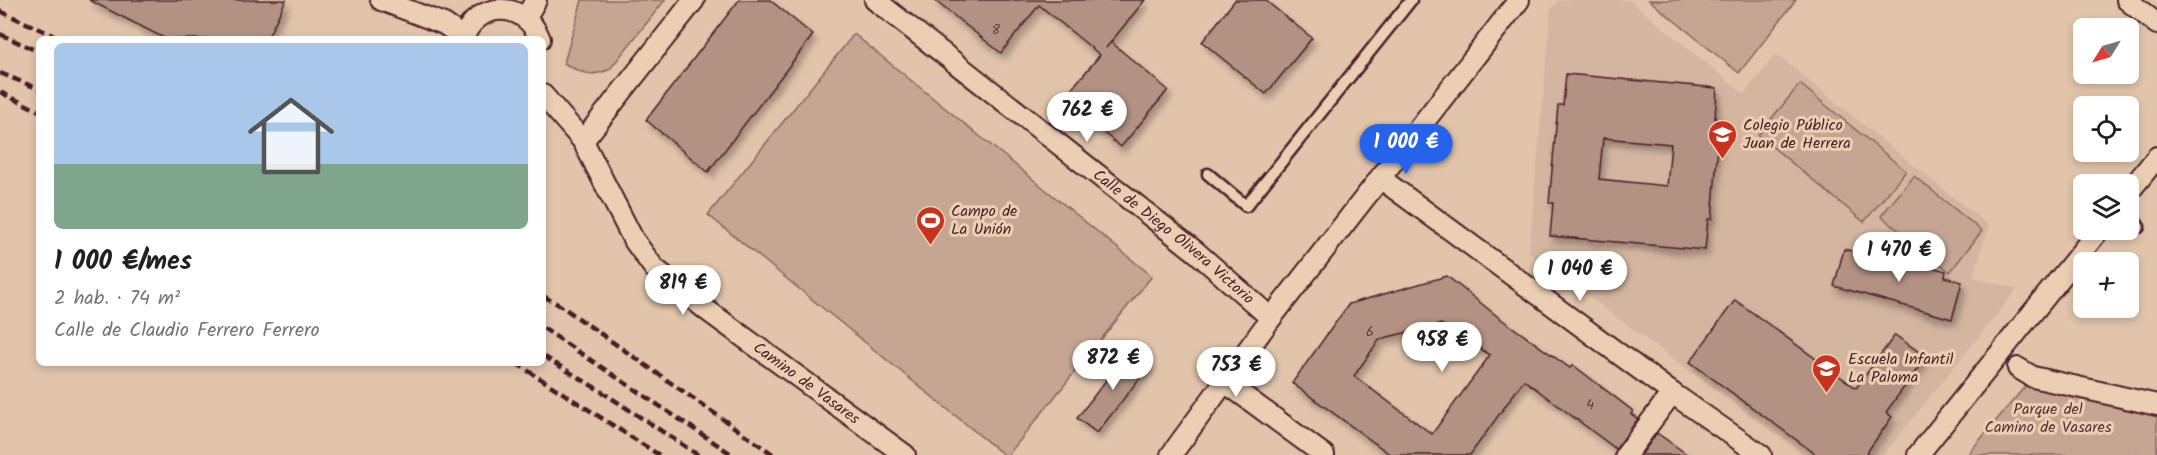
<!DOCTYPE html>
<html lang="es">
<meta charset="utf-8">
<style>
:root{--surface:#fff;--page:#f2f2f2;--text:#202124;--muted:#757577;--accent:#2563eb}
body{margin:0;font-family:Kalam,sans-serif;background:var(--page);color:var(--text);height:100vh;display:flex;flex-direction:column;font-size:22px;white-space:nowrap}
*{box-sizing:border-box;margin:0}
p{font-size:20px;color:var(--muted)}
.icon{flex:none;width:33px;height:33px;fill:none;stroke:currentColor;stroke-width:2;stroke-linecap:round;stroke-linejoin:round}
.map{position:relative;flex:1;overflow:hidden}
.drawer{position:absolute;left:36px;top:36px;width:510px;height:330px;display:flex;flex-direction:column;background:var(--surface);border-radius:9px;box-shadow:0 3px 9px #0003}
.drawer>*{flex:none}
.needle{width:39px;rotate:233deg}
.tools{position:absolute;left:2073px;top:18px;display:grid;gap:12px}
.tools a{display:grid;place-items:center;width:66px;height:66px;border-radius:9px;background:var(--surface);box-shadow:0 3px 9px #0003;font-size:30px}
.price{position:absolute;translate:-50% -51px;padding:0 14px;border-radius:21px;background:#fff;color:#222;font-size:20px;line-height:39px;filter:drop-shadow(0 2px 3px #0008)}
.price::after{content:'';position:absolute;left:50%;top:36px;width:18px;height:14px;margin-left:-9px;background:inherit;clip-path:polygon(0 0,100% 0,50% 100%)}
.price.active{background:var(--accent);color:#fff}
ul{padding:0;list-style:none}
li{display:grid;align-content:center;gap:12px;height:318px;padding:0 18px}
li span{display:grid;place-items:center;height:186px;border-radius:9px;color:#555}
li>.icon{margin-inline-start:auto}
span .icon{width:108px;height:108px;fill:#fffc;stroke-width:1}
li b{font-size:26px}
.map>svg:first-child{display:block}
</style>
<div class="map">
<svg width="2157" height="455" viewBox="0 0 2157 455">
<defs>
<filter id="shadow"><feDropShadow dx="3.5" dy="6" stdDeviation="3" flood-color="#0004"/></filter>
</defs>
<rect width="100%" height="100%" fill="#e2c4ab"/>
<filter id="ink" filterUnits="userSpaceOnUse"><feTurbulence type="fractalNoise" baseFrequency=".0167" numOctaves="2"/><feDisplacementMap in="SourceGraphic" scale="12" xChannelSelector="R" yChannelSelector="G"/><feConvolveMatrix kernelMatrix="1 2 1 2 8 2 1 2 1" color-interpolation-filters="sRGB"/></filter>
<g filter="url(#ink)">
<!-- built -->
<path fill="#d4b59f" d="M1559,0H1629L1744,94L1776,54L1989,226L1973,277L2017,289L1883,455H1805L1530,254L1583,252L1529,253L1551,9Z"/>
<!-- green -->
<path fill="#c6a693" stroke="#88625f" stroke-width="1.5" d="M582,0H665L610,69C592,78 580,73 564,63Z
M1649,0H1796L1739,73Z
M854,34L1152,276L1008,455H1004L708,215Z
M1800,84L1906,171L1864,222L1758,135Z
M1914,176L1982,231L1950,272L1881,216Z
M2033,377L2157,405V455H1967Z"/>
<!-- building -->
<path fill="#b39183" stroke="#4a1f2b" stroke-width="1.5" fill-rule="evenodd" filter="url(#shadow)" d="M89,0H286L267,39H166Z
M739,0H770L813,35L708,172L646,120Z
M934,0H1145L1106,48L1111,42L1168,90L1121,147L1063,99L1100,55L1039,5L1001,53Z
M1235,0H1265L1312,38L1266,94L1202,42Z
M1566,74L1717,88L1715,119L1720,120L1712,219H1708L1705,250L1550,236L1553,203H1549L1558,105H1563ZM1603,138L1671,144L1667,186L1599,179Z
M1844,249L1912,268L1914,262L1946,271L1945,277L1962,282L1952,319L1834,286Z
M1447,276L1497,316L1570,368L1573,365L1633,411L1631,414L1638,419L1616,449L1524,380L1470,455H1391L1292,383L1349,304ZM1441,324L1490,355L1432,434L1354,376L1380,339Z
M1735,300L1856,388L1895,335L1926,357L1886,412L1892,417L1865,455H1817L1690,362Z
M1129,350L1150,365L1097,433L1077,418Z
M1657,433L1688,455H1641Z"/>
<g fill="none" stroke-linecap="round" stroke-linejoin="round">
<defs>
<path id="lane" d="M1208,174L1246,206L1411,0
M2128,211L2139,227"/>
<g id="street">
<path d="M381,0L444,24L463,37"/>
<path id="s1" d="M875,0L1195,251L1271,318"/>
<path d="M2127,0L2157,24"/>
<path d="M526,17L536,0"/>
<path d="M463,39C477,0 525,0 540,39"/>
<path id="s2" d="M543,95L583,141L633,239L654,268L708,311L905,455"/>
<path d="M583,141L694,0"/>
<path d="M1380,178L1672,393L1761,455"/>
<path d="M2128,193L2157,157"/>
<path d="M2018,368L2033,377L2157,405"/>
<path d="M1225,382L1324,455"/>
<path d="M1171,455L1271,318L1519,0"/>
<path d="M1626,455L1672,393"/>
<path d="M1918,455L2099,230"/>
</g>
</defs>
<!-- lane casing -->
<use href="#lane" stroke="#4a1f2b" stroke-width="15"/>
<!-- street casing -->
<use href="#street" stroke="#4a1f2b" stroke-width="24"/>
<!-- lane -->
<use href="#lane" stroke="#eccfb3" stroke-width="10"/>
<!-- street -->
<use href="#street" stroke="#eccfb3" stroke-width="20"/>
<!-- rail -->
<path stroke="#4a1f2b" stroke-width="4.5" stroke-dasharray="9 4.5" stroke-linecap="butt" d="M0,11L61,39
M0,34L39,52
M0,73L39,89
M0,92L39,111
M543,296L561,306L774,455
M543,328L733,455
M543,356L599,390L698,455
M516,363L659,455"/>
</g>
</g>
<!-- icons -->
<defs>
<symbol id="school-pin" viewBox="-11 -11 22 30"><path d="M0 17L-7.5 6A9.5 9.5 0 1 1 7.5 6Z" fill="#c8321e" stroke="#eccfb3"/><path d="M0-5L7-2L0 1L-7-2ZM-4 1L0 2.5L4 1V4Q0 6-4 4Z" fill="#fff"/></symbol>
<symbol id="stadium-pin" viewBox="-11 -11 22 30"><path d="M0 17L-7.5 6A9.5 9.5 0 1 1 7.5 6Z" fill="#c8321e" stroke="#eccfb3"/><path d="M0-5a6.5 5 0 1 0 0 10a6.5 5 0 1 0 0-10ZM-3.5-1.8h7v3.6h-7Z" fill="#fff"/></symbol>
</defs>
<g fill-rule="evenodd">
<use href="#school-pin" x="1706" y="118" width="33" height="45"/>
<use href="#stadium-pin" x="914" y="204" width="33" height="45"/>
<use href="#school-pin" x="1810" y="352" width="33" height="45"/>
</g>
<g text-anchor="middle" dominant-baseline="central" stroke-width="6" stroke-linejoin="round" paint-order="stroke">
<!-- number labels -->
<g font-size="14" fill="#643c41">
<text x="996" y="30">8</text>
<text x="1370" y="332">6</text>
<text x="1590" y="405">4</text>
</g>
<!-- poi labels -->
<g font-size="16" fill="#4a1f2b" stroke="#eccfb3" text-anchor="start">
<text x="1743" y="125">Colegio Público<tspan x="1743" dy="18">Juan de Herrera</tspan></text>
<text x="951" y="211">Campo de<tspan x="951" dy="18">La Unión</tspan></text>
<text x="1848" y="359">Escuela Infantil<tspan x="1848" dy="18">La Paloma</tspan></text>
</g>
<!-- street labels -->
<g font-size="16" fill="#4a1f2b" stroke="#eccfb3">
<text stroke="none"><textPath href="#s1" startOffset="381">Calle de Diego Olivera Victorio</textPath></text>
<text stroke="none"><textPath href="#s2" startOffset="398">Camino de Vasares</textPath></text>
</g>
<!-- park labels -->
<g font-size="16" fill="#5d333b" stroke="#eccfb3">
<text x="2048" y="409">Parque del<tspan x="2048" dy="18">Camino de Vasares</tspan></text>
</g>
</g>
</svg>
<div class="tools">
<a><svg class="needle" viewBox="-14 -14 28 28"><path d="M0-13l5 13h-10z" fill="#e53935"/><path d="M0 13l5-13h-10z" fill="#757577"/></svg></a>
<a><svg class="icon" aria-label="locate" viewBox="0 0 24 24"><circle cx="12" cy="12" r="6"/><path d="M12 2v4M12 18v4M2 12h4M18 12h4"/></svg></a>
<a><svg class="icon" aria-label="layers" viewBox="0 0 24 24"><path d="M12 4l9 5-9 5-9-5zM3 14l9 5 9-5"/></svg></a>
<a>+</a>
</div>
<b class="price" style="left:1087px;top:143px">762 €</b>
<b class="price active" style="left:1406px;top:175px">1 000 €</b>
<b class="price" style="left:1899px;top:283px">1 470 €</b>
<b class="price" style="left:1580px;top:302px">1 040 €</b>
<b class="price" style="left:683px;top:316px">819 €</b>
<b class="price" style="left:1442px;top:373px">958 €</b>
<b class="price" style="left:1113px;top:391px">872 €</b>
<b class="price" style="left:1236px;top:398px">753 €</b>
<section class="drawer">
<ul>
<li><span style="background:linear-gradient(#a9c7e8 65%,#7fa58c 0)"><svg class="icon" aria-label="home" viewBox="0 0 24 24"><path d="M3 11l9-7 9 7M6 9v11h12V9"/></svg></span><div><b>1 000 €/mes</b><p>2 hab. · 74 m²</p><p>Calle de Claudio Ferrero Ferrero</p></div></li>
</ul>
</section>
</div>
